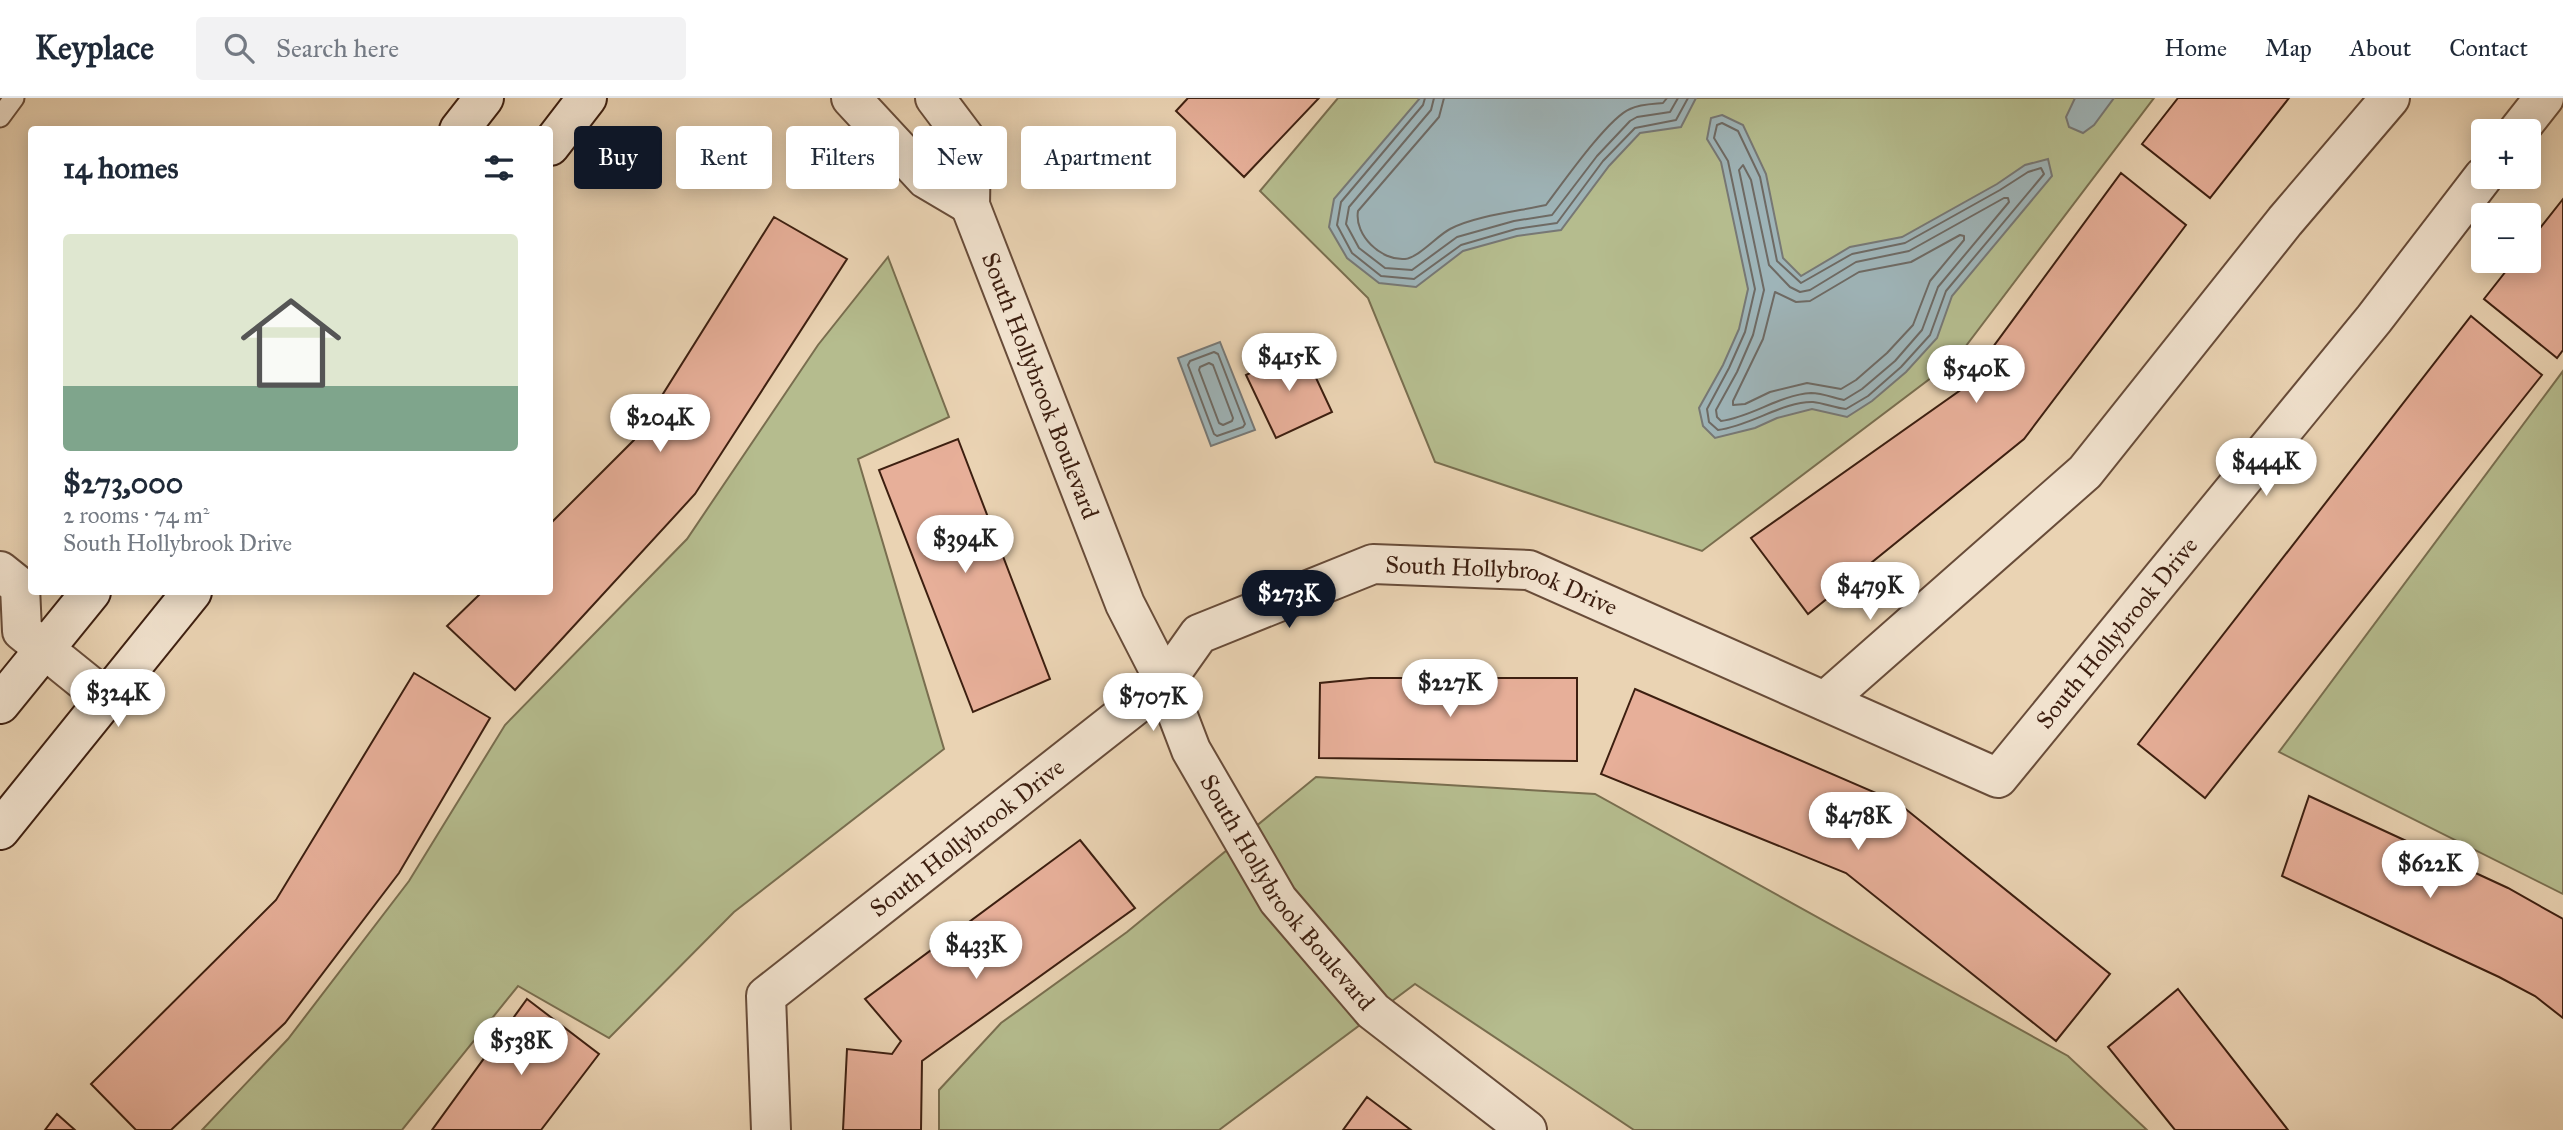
<!DOCTYPE html>
<meta charset="utf-8">
<style>
:root{--surface:#fff;--page:#f2f2f3;--text:#1f2937;--muted:#747a83;--line:#e0e1e3;--accent:#111827}
body{margin:0;font-family:"IM FELL Great Primer",serif;background:var(--page);color:var(--text);height:100vh;display:flex;flex-direction:column;font-size:26px;white-space:nowrap}
*{box-sizing:border-box;margin:0}
p{font-size:23px;color:var(--muted)}
.icon{flex:none;width:38px;height:38px;fill:none;stroke:currentColor;stroke-width:2;stroke-linecap:round;stroke-linejoin:round}
.map{position:relative;flex:1;overflow:hidden}
.panel{position:absolute;left:28px;top:28px;width:525px;height:469px;display:flex;flex-direction:column;background:var(--surface);border-radius:7px;box-shadow:0 4px 18px #0003}
.panel>*{flex:none}
.top-card{position:absolute;left:574px;top:28px;width:665px;height:63px;display:flex;gap:14px}
.fabs{position:absolute;left:2471px;top:21px;display:grid;gap:14px}
.fabs a{display:grid;place-items:center;width:70px;height:70px;border-radius:7px;background:var(--surface);box-shadow:0 4px 18px #0003;font-size:35px}
.price{position:absolute;translate:-50% -60px;padding:0 16px;border-radius:24px;background:#fff;color:#222;font-size:23px;line-height:46px;filter:drop-shadow(0 2px 4px #0008)}
.price::after{content:'';position:absolute;left:50%;top:42px;width:21px;height:16px;margin-left:-10px;background:inherit;clip-path:polygon(0 0,100% 0,50% 100%)}
.price.active{background:var(--accent);color:#fff}
ul{padding:0;list-style:none}
li{display:grid;align-content:center;gap:14px;height:371px;padding:0 35px}
li span{display:grid;place-items:center;height:217px;border-radius:7px;color:#555}
li>.icon{margin-inline-start:auto}
span .icon{width:126px;height:126px;fill:#fffc;stroke-width:1}
li b{font-size:30px}
h2{display:flex;justify-content:space-between;align-items:center;height:84px;padding:0 35px;font-size:30px}
.pill{padding:0 24px;border-radius:7px;background:var(--surface);box-shadow:0 4px 18px #0003;font-size:24px;line-height:63px}
.pill.active{background:var(--accent);color:#fff}
header{display:flex;align-items:center;gap:42px;box-sizing:border-box;height:98px;padding:0 35px;background:var(--surface);border-bottom:2px solid var(--line)}
header strong{font-size:33px}
nav{display:flex;gap:38px;margin-inline-start:auto;font-size:24px}
.search{width:490px;height:63px;background:var(--page);display:flex;align-items:center;gap:18px;box-sizing:border-box;padding:0 24px;border-radius:7px;color:var(--muted);font-size:26px}
.map>svg:first-child{display:block}
</style>
<header>
<strong>Keyplace</strong>
<div class="search"><svg class="icon" aria-label="search" viewBox="0 0 24 24"><circle cx="10" cy="10" r="6"/><path d="M15 15l6 6"/></svg>Search here</div>
<nav><a>Home</a><a>Map</a><a>About</a><a>Contact</a></nav>
</header>
<div class="map">
<svg width="2563" height="1032" viewBox="0 0 2563 1032">
<rect width="100%" height="100%" fill="#ead3b3"/>
<filter id="stains"><feTurbulence type="fractalNoise" baseFrequency=".00286" numOctaves="4"/><feColorMatrix values="0 0 0 0 .2 0 0 0 0 .09 0 0 0 0 .02 0 0 0 .5 -.17"/></filter>
<radialGradient id="worn" r=".72"><stop offset=".6" stop-color="#630" stop-opacity="0"/><stop offset="1" stop-color="#630" stop-opacity=".3"/></radialGradient>
<!-- green -->
<path fill="#b5bc8e" stroke="#796e4f" stroke-width="2" d="M1338,0H2154L1956,261L1702,453L1435,364L1368,200L1260,93Z
M888,159L949,319L858,361L944,651L734,814L609,940L518,888L402,1032H202L288,941L409,783L505,627L687,441L818,247Z
M2563,273V796L2279,654Z
M1316,679L1595,696L2068,958L2147,1032H1634L1415,886L1219,1032H939V992L1001,925L1127,834Z"/>
<!-- water -->
<path fill="#9eb4b8" stroke="#777875" stroke-width="2" d="M1420,0H1696L1681,29L1640,35L1609,68L1561,132L1517,138L1463,153L1416,189L1379,185L1347,160L1329,129L1334,101Z
M2075,0H2114L2094,27L2083,35L2069,29L2066,19Z
M1722,17L1743,27L1766,76L1783,160L1801,178L1850,149L1902,139L1997,86L2025,67L2048,61L2052,78L1952,198L1937,240L1906,274L1872,303L1847,319L1812,311L1777,320L1755,330L1715,340L1703,328L1699,310L1723,267L1739,231L1748,191L1721,64L1707,41L1711,20Z
M1220,244L1255,332L1211,348L1178,260Z"/>
<g fill="none" stroke-linecap="round" stroke-linejoin="round">
<!-- shore -->
<path stroke="#6e6a64" stroke-width="2" d="M1425,0L1423,7L1341,104L1337,127L1352,155L1381,178L1414,181L1461,147L1516,131L1557,125L1603,63L1635,30L1676,22L1688,0
M1434,0L1431,12L1349,109L1346,126L1359,150L1385,170L1412,172L1457,139L1514,123L1552,117L1597,58L1630,23L1637,19L1670,14L1678,0
M1444,0L1439,19L1358,113C1354,137 1381,163 1405,161C1418,160 1438,137 1450,131C1474,118 1519,113 1546,107C1562,86 1608,20 1630,11C1640,6 1652,6 1663,5L1667,0
M1722,25L1738,33L1760,79L1777,163L1801,185L1852,156L1905,145L2000,92L2028,74L2041,70L2044,76L1946,193L1930,237L1901,269L1868,298L1846,311C1835,310 1824,305 1813,304C1784,303 1750,328 1718,332L1709,324L1707,311L1729,270L1745,234L1755,191L1728,63L1714,40L1717,27Z
M1743,67L1751,82L1769,167L1790,189L1800,194L1810,192L1856,164L1909,153L2004,100H2008L2009,104L1938,189L1922,232L1895,263L1862,291L1844,302C1834,300 1822,295 1811,295C1779,297 1752,319 1721,323L1717,319L1716,312L1737,274L1753,237L1764,192L1739,72Z
M1960,137L1964,138V142L1930,183L1913,227L1887,255L1856,282L1841,291L1807,285L1770,294L1745,306L1733,307V303L1763,241L1775,194L1796,204L1810,203L1859,174L1911,164Z
M1214,254L1218,256L1245,326L1243,329L1217,338L1214,336L1188,267L1190,263Z
M1209,265L1213,267L1233,320L1232,323L1223,327L1219,325L1199,272L1200,269Z"/>
</g>
<!-- building -->
<path fill="#e7af99" stroke="#3d1f10" stroke-width="2" d="M1188,0H1319L1244,79L1176,13Z
M2178,0H2289L2210,100L2142,46Z
M2121,75L2186,127L2024,341L1808,516L1751,440L1962,291Z
M2563,101V252L2557,260L2484,201L2514,163H2529V144Z
M774,119L847,161L695,396L515,592L447,528L482,494H550V426L634,342Z
M2471,218L2542,277L2205,700L2138,646Z
M1302,250L1332,314L1276,340L1246,277Z
M958,341L1050,581L973,614L879,372Z
M414,575L490,620L399,775L285,925L171,1032H136L91,986L276,802Z
M1370,580H1577V663L1319,660L1320,585Z
M1635,591L1897,704L2110,876L2056,943L1846,775L1601,676Z
M2309,698L2508,790L2563,821V920L2535,898L2499,879L2282,778Z
M1080,742L1135,810L922,963L921,1032H843L847,951L892,956L901,943L865,901Z
M2178,891L2288,1032H2175L2108,949Z
M527,901L599,956L541,1032H432Z
M1367,999L1411,1032H1343Z
M57,1016L75,1032H45Z"/>
<g fill="none" stroke-linecap="round" stroke-linejoin="round">
<defs>
<path id="service" d="M0,19L14,0"/>
<g id="minor">
<path d="M851,0L926,81L970,107"/>
<path id="s1" d="M935,0L971,48L970,107L1125,506L1165,584L1191,652L1278,802L1373,913L1527,1032"/>
<path d="M2518,33L2544,0"/>
<path d="M0,473L20,489L22,533L105,600"/>
<path d="M1825,603L2085,374L2285,123L2390,0"/>
<path id="s2" d="M771,1032L766,898L1165,584L1199,536L1373,466L1529,472L1998,680L2374,221L2483,79"/>
</g>
<path id="secondary" d="M459,32L484,0
M550,48L587,0
M0,606L91,494
M0,732L192,494"/>
</defs>
<!-- service casing -->
<use href="#service" stroke="#684c39" stroke-width="23"/>
<!-- minor casing -->
<use href="#minor" stroke="#684c39" stroke-width="42"/>
<!-- secondary casing -->
<use href="#secondary" stroke="#3d1f10" stroke-width="42"/>
<!-- service -->
<use href="#service" stroke="#f1e2ce" stroke-width="19"/>
<!-- minor -->
<use href="#minor" stroke="#f1e2ce" stroke-width="38"/>
<!-- secondary -->
<use href="#secondary" stroke="#f1e2ce" stroke-width="38"/>
</g>
<g text-anchor="middle" dominant-baseline="central" stroke-width="6" stroke-linejoin="round" paint-order="stroke">
<!-- street labels -->
<g font-size="24" fill="#3d1f10" stroke="#f1e2ce">
<text stroke="none"><textPath href="#s1" startOffset="313">South Hollybrook Boulevard</textPath></text>
<text stroke="none"><textPath href="#s2" startOffset="1020">South Hollybrook Drive</textPath></text>
<text stroke="none"><textPath href="#s2" startOffset="1745">South Hollybrook Drive</textPath></text>
<text stroke="none"><textPath href="#s2" startOffset="390">South Hollybrook Drive</textPath></text>
<text stroke="none"><textPath href="#s1" startOffset="880">South Hollybrook Boulevard</textPath></text>
</g>
</g>
<rect width="100%" height="100%" filter="url(#stains)"/>
<rect width="100%" height="100%" fill="url(#worn)"/>
</svg>
<div class="fabs">
<a>+</a>
<a>−</a>
</div>
<b class="price" style="left:1289px;top:295px">$415K</b>
<b class="price" style="left:1976px;top:307px">$540K</b>
<b class="price" style="left:660px;top:356px">$204K</b>
<b class="price" style="left:2266px;top:400px">$444K</b>
<b class="price" style="left:965px;top:477px">$394K</b>
<b class="price" style="left:1870px;top:524px">$479K</b>
<b class="price active" style="left:1289px;top:532px">$273K</b>
<b class="price" style="left:1450px;top:621px">$227K</b>
<b class="price" style="left:118px;top:631px">$324K</b>
<b class="price" style="left:1153px;top:635px">$707K</b>
<b class="price" style="left:1858px;top:754px">$478K</b>
<b class="price" style="left:2430px;top:802px">$622K</b>
<b class="price" style="left:976px;top:883px">$433K</b>
<b class="price" style="left:521px;top:979px">$538K</b>
<div class="top-card">
<a class="pill active">Buy</a>
<a class="pill">Rent</a>
<a class="pill">Filters</a>
<a class="pill">New</a>
<a class="pill">Apartment</a>
</div>
<section class="panel">
<h2>14 homes<svg class="icon" aria-label="filters" viewBox="0 0 24 24"><path d="M4 7h16M4 17h16"/><circle cx="9" cy="7" r="2"/><circle cx="15" cy="17" r="2"/></svg></h2>
<ul>
<li><span style="background:linear-gradient(#dfe7d0 70%,#7fa58c 0)"><svg class="icon" aria-label="home" viewBox="0 0 24 24"><path d="M3 11l9-7 9 7M6 9v11h12V9"/></svg></span><div><b>$273,000</b><p>2 rooms · 74 m²</p><p>South Hollybrook Drive</p></div></li>
</ul>
</section>
</div>
